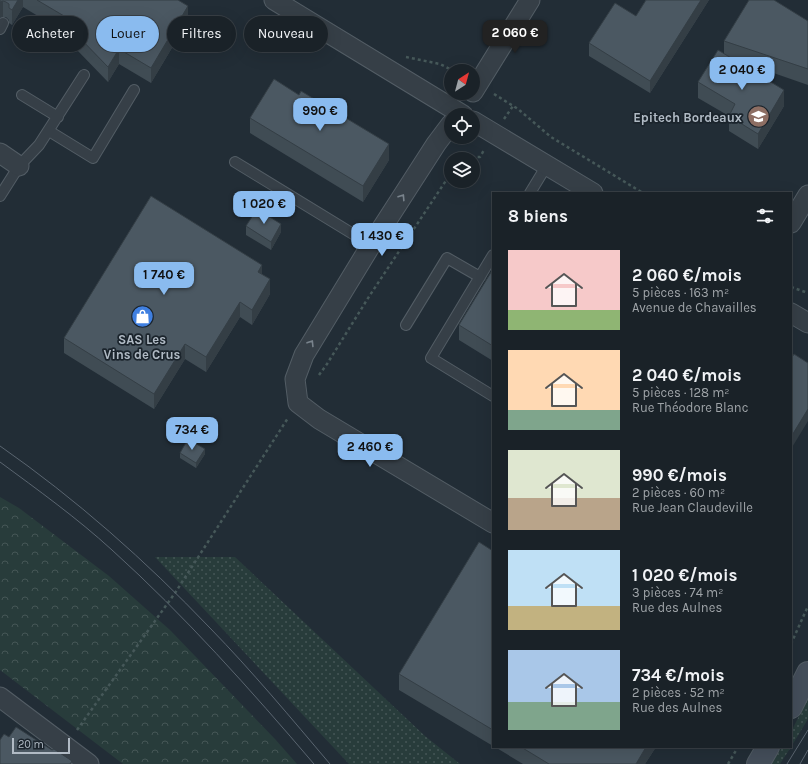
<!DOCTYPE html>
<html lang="fr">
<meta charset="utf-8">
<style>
:root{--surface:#1a2228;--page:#232a30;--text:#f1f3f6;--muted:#9fa4a8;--line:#383f45;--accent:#8abbef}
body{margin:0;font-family:Karla,sans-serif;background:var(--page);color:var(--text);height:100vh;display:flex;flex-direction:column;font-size:15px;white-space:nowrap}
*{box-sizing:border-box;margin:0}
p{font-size:13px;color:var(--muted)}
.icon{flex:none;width:22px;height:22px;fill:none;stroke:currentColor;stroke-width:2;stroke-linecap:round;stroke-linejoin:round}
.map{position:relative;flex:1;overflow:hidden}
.details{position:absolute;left:492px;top:192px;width:300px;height:556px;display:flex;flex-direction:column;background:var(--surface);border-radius:0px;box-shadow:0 4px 16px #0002,0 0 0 1px var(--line)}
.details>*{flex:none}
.hud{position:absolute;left:12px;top:16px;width:380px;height:36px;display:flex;gap:8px}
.needle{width:26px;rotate:36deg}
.tools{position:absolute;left:444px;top:64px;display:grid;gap:8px}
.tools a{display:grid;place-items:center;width:36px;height:36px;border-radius:50%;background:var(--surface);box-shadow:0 4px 16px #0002,0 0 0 1px var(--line);font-size:20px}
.scale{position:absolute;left:12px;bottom:10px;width:58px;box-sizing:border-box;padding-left:4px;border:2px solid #b0bac4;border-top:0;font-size:11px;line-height:14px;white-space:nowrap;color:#b0bac4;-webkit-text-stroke:3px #1b242c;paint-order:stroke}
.price{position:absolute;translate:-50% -34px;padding:0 9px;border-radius:8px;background:var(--accent);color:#111;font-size:13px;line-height:26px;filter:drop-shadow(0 1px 2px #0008)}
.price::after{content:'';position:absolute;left:50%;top:24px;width:12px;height:9px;margin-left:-6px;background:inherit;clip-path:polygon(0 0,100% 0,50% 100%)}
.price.on{background:#222;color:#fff}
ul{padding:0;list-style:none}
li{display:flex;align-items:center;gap:12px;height:100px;padding:0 16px}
li span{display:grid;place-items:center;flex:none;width:112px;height:80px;border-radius:0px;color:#555}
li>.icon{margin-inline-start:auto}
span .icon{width:48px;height:48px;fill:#fffc;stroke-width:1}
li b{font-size:17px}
h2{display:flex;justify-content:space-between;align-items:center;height:48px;padding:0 16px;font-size:17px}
.tag{padding:0 14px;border-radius:18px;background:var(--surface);box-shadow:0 4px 16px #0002,0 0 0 1px var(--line);font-size:14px;line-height:36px}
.tag.on{background:var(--accent);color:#111}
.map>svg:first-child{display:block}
</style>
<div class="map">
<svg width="808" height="764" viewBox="0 0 808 764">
<defs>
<pattern id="grass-dots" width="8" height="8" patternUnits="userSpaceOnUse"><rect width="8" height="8" fill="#283c3b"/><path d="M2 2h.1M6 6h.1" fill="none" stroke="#455656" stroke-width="1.8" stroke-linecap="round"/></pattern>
<pattern id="park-crowns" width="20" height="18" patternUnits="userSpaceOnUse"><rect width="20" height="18" fill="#283c3b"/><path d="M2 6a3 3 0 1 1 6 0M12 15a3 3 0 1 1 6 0" fill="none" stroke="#455656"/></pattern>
</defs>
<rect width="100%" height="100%" fill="#222d36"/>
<!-- grass -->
<path fill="url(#grass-dots)" d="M155,557H235L425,736L460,764H349Z
M808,698V719L791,747V732Z
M782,747H791L780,764H771Z"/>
<!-- park -->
<path fill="url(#park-crowns)" d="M0,497L19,508L109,576L170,630L275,739L297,764H123L0,670Z"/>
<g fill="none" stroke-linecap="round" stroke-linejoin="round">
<defs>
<path id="service" d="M0,29L3,23
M22,95L58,117
M49,131L93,158L134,90
M235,162L371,245
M530,193L547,165
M0,196L19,166L39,145L84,75
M493,255L431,358L493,396
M406,325L447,258L480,277"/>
<path id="minor" d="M274,0L463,115
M473,92L530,0
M473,121L593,193
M451,124L436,144L371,245L304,355L295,379L298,403L319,419L493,523
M0,153L19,166
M791,223L808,195
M791,313L808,323
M0,697L89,764"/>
<path id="secondary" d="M791,707L808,673
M758,764L768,747"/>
</defs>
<!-- service casing -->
<use href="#service" stroke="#535d65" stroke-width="12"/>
<!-- minor casing -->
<use href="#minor" stroke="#535d65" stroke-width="21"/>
<!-- secondary casing -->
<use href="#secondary" stroke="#535d65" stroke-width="24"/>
<!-- path -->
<path stroke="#465859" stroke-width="2.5" stroke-dasharray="3 3" stroke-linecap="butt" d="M406,57L440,64L454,71
M494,94L518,109L551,137L643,193
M504,119L513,106
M466,159L472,157H480L484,150
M791,287L808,293
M319,375L327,364L370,295L451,173
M791,644L808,606
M77,730L175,593L288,418
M728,764L738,747"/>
<!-- service -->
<use href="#service" stroke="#363f47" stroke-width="10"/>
<!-- minor -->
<use href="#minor" stroke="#363f47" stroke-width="19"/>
<!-- secondary -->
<use href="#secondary" stroke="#444e5a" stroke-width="22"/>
<!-- tram -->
<path stroke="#5a6570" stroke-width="1" d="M0,446C76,499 146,561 210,628C252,671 291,718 330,764
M0,462C38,490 77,518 112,550C185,616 250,689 314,764
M787,764L808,730
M800,764L808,750"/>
</g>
<!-- wall -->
<path fill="#404c54" d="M0,0H178L188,21L151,83L119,64L108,82L76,49V39L23,7L12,25L9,23V20L6,17H3Z
M646,0H709L650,93L589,56V43L636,16Z
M808,21V85L733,59L784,106L758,149L729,131V116L698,98V82L724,54V41Z
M250,118L389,160L363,202L250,133Z
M246,226L281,232L271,250L246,235Z
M493,269V361L459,340V325Z
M262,274L270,294L252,325L240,317L206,372L185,359L154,409L64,353V338Z
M180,453L205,454L196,468L180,458Z
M493,551V746L399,690V674Z
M495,747H656L645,764H523Z"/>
<!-- shaded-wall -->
<path fill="#343e45" d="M18,0H23V7L12,25V10Z
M701,0H709L650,93V81Z
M3,1V17H0V2Z
M188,6V21L151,83V68Z
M119,49V64L108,82V67Z
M784,90V106L758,149V134Z
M389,144V160L363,202V186Z
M281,224V232L271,250V242Z
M262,265V280L258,272Z
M270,279V294L252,325V310Z
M240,302V317L206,372V357Z
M185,344V359L154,409V394Z
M808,409V421L791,449V437Z
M205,449V454L196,468V463Z
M646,747H656L645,764H636Z"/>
<!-- building -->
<path fill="#4b5862" stroke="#343e45" d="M0,0H18L12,10L9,8V4L6,2L3,1L0,2Z
M37,0H178L188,6L151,68L119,49L108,67L76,34L81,26Z
M646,0H701L650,81L589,43L615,3L636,16Z
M749,0H774L808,21V69L724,41Z
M718,50L784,90L758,134L729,116L735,104L698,82Z
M274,79L299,95L301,91L389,144L363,186L250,118Z
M151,196L262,265L258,272L270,279L252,310L240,302L206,357L185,344L154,394L64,338Z
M257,209L281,224L271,242L246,226Z
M493,269V346L459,325Z
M794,354L808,363V409L791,437V359Z
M188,439L205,449L196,463L180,453Z
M479,542L493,551V730L399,674Z
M16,727L52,750L54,749L72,761L70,764H0V740L4,734L9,737Z
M521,747H646L636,764H549Z"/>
<!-- one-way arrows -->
<defs><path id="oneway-chevron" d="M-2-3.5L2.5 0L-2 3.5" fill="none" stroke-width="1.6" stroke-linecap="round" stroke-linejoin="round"/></defs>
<g stroke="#79838c">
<use href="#oneway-chevron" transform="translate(402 197) rotate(-57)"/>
<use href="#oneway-chevron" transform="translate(311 343) rotate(-58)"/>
</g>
<!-- icons -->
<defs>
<symbol id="university-disc" viewBox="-11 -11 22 22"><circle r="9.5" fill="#8d6e63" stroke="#1b242c"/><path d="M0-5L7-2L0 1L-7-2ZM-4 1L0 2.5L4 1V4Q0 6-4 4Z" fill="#fff"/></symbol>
<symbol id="shop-disc" viewBox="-11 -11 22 22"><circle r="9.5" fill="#3f7fe0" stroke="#1b242c"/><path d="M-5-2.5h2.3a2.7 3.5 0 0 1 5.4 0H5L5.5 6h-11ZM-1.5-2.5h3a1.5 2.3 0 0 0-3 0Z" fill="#fff"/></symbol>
</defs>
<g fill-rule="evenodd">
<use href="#university-disc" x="746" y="104" width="25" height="25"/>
<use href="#shop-disc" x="130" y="304" width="25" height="25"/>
</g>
<g text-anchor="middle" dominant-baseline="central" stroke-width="3.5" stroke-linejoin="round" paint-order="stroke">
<!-- poi labels -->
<g font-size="13" font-weight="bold" fill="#b0bac4" stroke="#1b242c" text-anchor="end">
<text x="742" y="117">Epitech Bordeaux</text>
<text x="142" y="339" text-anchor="middle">SAS Les<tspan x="142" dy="15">Vins de Crus</tspan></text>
</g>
</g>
</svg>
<div class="tools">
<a><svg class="needle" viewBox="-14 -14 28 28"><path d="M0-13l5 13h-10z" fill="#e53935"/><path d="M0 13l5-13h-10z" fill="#9fa4a8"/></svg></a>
<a><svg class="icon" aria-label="locate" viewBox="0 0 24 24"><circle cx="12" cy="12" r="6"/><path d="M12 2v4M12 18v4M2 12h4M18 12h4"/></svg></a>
<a><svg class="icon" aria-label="layers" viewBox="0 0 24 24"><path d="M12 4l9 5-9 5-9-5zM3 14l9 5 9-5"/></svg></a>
</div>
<div class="scale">20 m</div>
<b class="price on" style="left:515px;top:54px">2 060 €</b>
<b class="price" style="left:742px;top:91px">2 040 €</b>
<b class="price" style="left:320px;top:132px">990 €</b>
<b class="price" style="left:264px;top:225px">1 020 €</b>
<b class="price" style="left:382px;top:257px">1 430 €</b>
<b class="price" style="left:164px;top:296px">1 740 €</b>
<b class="price" style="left:192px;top:451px">734 €</b>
<b class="price" style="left:370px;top:468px">2 460 €</b>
<div class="hud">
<a class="tag">Acheter</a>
<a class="tag on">Louer</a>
<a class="tag">Filtres</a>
<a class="tag">Nouveau</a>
</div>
<section class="details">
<h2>8 biens<svg class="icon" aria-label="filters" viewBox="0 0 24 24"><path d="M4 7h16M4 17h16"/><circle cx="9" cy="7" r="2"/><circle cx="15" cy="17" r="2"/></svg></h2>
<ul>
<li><span style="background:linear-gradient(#f6c9c9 75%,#8fb573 0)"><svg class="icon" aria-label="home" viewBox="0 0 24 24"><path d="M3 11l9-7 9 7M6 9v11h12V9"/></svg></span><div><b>2 060 €/mois</b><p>5 pièces · 163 m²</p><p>Avenue de Chavailles</p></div></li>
<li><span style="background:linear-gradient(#ffd9b3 75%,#7fa58c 0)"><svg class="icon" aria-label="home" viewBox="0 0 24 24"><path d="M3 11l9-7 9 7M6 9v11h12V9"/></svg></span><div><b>2 040 €/mois</b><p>5 pièces · 128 m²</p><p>Rue Théodore Blanc</p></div></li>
<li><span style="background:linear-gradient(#dfe7d0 60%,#b9a48a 0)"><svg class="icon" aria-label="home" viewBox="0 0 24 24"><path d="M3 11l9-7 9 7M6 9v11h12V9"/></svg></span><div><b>990 €/mois</b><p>2 pièces · 60 m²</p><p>Rue Jean Claudeville</p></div></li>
<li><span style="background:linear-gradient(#bfe0f5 70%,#c2b280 0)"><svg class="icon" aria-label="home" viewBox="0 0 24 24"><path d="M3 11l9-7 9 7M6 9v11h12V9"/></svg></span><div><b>1 020 €/mois</b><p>3 pièces · 74 m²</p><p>Rue des Aulnes</p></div></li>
<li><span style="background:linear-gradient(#a9c7e8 65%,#7fa58c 0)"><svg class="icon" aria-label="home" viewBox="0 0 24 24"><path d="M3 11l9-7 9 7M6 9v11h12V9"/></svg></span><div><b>734 €/mois</b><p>2 pièces · 52 m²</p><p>Rue des Aulnes</p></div></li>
</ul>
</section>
</div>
